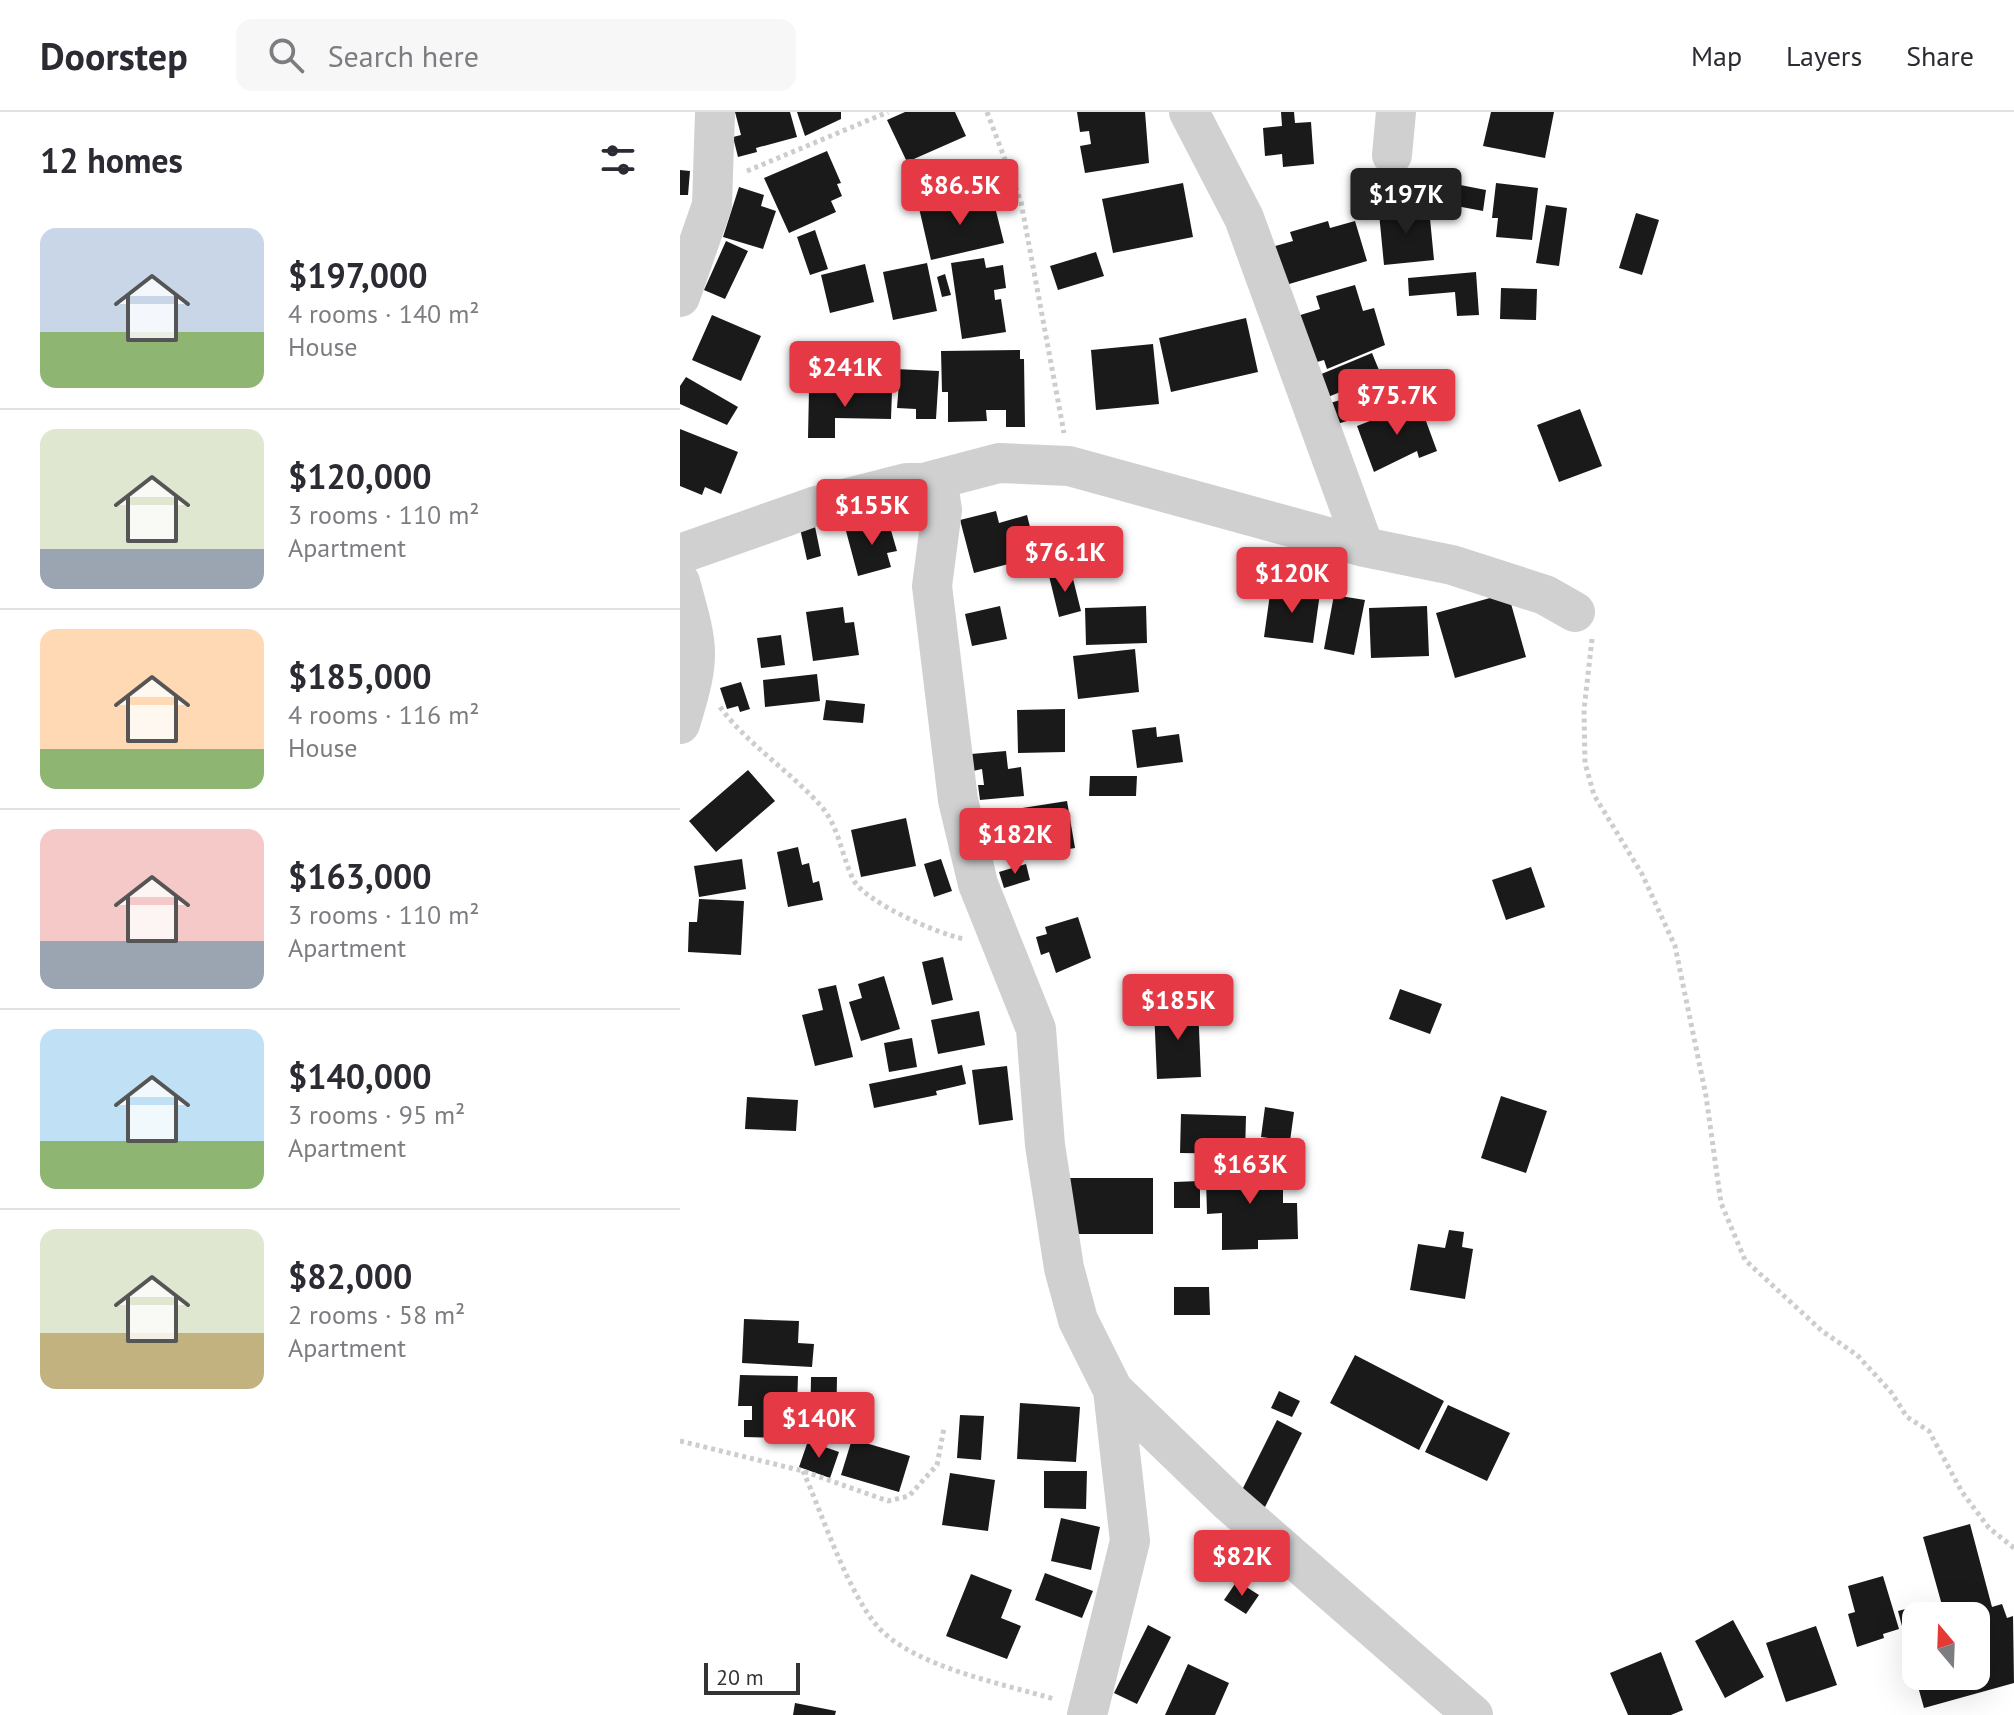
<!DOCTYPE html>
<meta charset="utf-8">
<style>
:root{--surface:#fff;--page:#f7f7f7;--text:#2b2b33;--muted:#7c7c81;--line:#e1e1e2;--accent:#e63946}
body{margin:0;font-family:"PT Sans",sans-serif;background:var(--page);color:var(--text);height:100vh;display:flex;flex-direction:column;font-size:30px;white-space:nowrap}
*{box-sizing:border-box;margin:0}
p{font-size:26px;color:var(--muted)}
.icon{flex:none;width:44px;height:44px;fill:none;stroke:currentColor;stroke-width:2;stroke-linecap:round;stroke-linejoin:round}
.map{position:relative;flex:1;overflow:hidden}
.details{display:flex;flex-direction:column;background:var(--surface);width:680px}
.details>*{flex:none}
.needle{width:52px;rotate:341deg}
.tools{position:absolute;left:1222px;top:1490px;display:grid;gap:16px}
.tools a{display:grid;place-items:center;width:88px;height:88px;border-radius:16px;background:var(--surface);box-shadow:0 8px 32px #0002;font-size:40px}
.scale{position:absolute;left:24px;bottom:20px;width:96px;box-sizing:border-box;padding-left:8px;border:4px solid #333;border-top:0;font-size:22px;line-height:28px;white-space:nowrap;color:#333;-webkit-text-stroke:6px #fff;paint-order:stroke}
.price{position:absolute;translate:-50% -68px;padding:0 18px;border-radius:8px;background:var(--accent);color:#fff;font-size:26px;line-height:52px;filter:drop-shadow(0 2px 4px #0008)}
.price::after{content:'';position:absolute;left:50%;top:48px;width:24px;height:18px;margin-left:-12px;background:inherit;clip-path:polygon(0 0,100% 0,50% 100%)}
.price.active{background:#222;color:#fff}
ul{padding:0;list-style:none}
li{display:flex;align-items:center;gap:24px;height:200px;padding:0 40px}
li+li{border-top:2px solid var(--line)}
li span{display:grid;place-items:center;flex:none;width:224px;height:160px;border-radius:16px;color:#555}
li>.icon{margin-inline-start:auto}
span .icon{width:96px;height:96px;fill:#fffc;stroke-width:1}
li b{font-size:34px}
h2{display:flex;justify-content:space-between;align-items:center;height:96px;padding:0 40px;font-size:34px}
header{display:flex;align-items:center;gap:48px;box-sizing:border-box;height:112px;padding:0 40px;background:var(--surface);border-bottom:2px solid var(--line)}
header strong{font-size:38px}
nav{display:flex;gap:44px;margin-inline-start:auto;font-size:28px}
.search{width:560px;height:72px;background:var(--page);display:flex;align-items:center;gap:20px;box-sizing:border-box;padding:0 28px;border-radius:16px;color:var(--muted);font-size:30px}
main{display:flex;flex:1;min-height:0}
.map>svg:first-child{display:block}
</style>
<header>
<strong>Doorstep</strong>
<div class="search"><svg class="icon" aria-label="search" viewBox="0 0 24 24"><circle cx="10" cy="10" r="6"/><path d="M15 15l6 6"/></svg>Search here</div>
<nav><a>Map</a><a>Layers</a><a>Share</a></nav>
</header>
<main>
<section class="details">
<h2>12 homes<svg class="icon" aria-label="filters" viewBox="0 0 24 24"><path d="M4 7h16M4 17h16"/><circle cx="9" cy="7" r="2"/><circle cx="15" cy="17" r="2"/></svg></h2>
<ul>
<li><span style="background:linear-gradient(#c9d6e8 65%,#8fb573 0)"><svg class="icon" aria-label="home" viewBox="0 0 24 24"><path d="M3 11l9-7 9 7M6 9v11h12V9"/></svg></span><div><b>$197,000</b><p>4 rooms · 140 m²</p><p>House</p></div></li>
<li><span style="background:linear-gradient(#dfe7d0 75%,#9aa5b1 0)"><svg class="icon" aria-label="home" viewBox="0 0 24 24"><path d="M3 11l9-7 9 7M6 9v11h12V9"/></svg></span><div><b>$120,000</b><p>3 rooms · 110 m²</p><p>Apartment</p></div></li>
<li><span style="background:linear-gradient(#ffd9b3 75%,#8fb573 0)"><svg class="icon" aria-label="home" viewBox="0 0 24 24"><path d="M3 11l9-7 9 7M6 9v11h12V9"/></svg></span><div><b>$185,000</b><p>4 rooms · 116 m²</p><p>House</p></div></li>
<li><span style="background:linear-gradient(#f6c9c9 70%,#9aa5b1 0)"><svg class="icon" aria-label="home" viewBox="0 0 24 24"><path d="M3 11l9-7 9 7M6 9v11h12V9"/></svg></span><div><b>$163,000</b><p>3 rooms · 110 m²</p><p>Apartment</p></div></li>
<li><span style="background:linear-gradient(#bfe0f5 70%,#8fb573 0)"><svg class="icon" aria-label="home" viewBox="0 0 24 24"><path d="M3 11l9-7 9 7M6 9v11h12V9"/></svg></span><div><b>$140,000</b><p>3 rooms · 95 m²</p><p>Apartment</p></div></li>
<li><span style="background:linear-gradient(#dfe7d0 65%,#c2b280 0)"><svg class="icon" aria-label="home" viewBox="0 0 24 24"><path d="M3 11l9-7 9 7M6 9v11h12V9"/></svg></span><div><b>$82,000</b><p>2 rooms · 58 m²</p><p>Apartment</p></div></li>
</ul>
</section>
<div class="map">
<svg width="1334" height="1603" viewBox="0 0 1334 1603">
<rect width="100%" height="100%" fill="#fff"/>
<!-- building -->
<path fill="#1a1a1a" d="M55,0H110L117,25L76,36L77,40L58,45L53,25L61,23Z
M117,0H161V7L125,24Z
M225,0H275L286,24L227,50L207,8Z
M397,0H465L469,51L405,61L400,34L411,32L409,19L400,20Z
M601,0H614L615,11L631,10L634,52L603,55L602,42L585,44L583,16L602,14Z
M811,0H874L865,46L803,34Z
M147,39L161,71L157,72L162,84L151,89L156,100L109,121L84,66Z
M0,58L10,59L8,83H0Z
M503,71L513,125L433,141L422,87Z
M816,71L858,76L852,128L816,125L818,106H812Z
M775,72L806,78L803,99L771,93Z
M59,75L84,83L81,94L96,99L83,137L43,125Z
M299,82L303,98L315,95L324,131L251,148L239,96Z
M866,93L887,96L879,154L856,151Z
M749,96L754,148L704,153L699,101Z
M956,101L979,108L962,163L939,156Z
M648,109L650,116L675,109L687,149L599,175L588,136L613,129L610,120Z
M135,118L148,157L130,163L117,125Z
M46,129L68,139L45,187L24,178Z
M416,140L424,164L378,178L370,154Z
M304,146L306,156L323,153L326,176L314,178L315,188L321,187L326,220L282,227L271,151Z
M247,151L257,199L213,208L203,160Z
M185,152L194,190L150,201L141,163Z
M796,160L799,203L777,204L775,180L729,184L728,166Z
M265,162L271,183L262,185L257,165Z
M675,173L683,199L694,196L705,233L647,257L644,248L630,252L617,204L640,197L636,184Z
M821,176L857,177L856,208L820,207Z
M32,203L81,224L61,269L12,248Z
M566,206L578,260L491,280L479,226Z
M473,232L479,292L416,298L411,238Z
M340,238V247H344L345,315H326V298H306L307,309L268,310V280H262L261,239Z
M692,241L703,268L690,272L689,268L636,290L627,268Z
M215,257L259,259L256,307H236V297L217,296L219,270L214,269Z
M6,265L58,295L47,313L0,292V274Z
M731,267L737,288L647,315L640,294Z
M129,278L212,279L211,307L155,306V326H128Z
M739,290L757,339L739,346L737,339L694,360L677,314Z
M900,297L922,354L879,370L857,313Z
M0,317L58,340L41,382L25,375L22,383L0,374Z
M316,399L319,411L347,403L352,423L376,417L383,447L342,458L340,449L294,461L280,408Z
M132,400L141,444L127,448L117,403Z
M208,408L217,439L207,441L211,455L178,464L166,419Z
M391,459L401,499L379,505L369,464Z
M591,475L640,481L633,531L584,525Z
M828,481L846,545L775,566L756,501Z
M654,483L685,488L674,543L644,537Z
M320,494L327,527L292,534L285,502Z
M466,494L467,531L406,533L405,496Z
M747,494L749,544L691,546L689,496Z
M163,495L165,511L174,510L179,543L133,549L126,500Z
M101,523L105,553L81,556L77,526Z
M455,537L459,580L398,587L393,544Z
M137,562L140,589L85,595L83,568Z
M61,570L70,597L60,600L58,594L47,597L40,576Z
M146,588L185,592L183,611L143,608Z
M385,597V640L338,641L337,598Z
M476,615L477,625L499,622L503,650L457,656L452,618Z
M326,639L328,657L341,655L344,684L300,688L298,673H304L302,657L293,659L291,642Z
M68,658L95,689L36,740L9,709Z
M410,664H457L456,684H409Z
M387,689L395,736L337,746L334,720L327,721L323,699Z
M226,706L236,754L181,765L171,718Z
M118,735L122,753L129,751L133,771L139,769L143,788L108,795L97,740Z
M62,747L66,777L19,785L14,754Z
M261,747L272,779L254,785L244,752Z
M346,752L350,768L324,776L319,760Z
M851,755L865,795L826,808L812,768Z
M19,787L64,789L61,843L8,840L9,810H17Z
M398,805L411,846L376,861L369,840L361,843L356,825L367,822L365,815Z
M263,845L273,888L252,893L242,850Z
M204,864L220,917L181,929L169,890L182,886L178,872Z
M156,873L173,945L135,954L122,903L143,898L138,877Z
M720,877L762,892L750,922L709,907Z
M518,893L521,965L477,967L474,896Z
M299,899L305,933L258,942L251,908Z
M232,926L237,955L209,960L204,931Z
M282,953L286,972L256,979L257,983L194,996L189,972Z
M327,954L333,1008L299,1013L292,958Z
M821,984L867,999L846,1061L801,1046Z
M67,985L118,988L116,1019L65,1017Z
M585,995L614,1000L610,1029L581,1025Z
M501,1002L566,1004L565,1042L500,1041Z
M585,1050V1067L603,1066V1091H617L618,1127L578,1128V1137L542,1138V1101L527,1102L526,1067H533V1051Z
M386,1066H473V1122H386Z
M520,1069V1096H494V1070Z
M769,1118L784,1120L782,1135L793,1137L785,1187L730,1178L738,1132L765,1136Z
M494,1175H529L530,1203H494Z
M64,1207L119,1209L118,1231L134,1232L132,1255L62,1251Z
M675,1243L764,1289L739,1338L650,1291Z
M60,1263L118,1264L116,1326L64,1325V1308H72V1294H58Z
M131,1265H157L156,1324L130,1323Z
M599,1279L620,1289L612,1305L591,1296Z
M340,1291L400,1295L396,1350L337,1347Z
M768,1293L830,1321L807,1369L745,1340Z
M280,1303L304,1304L301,1348L277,1346Z
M597,1308L622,1321L585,1395L560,1382Z
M172,1327L230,1344L219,1380L161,1363Z
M128,1329L159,1340L150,1366L119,1355Z
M364,1359H407L406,1397L364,1396Z
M270,1361L315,1368L308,1419L262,1413Z
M381,1406L420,1415L411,1458L371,1449Z
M1290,1412L1312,1495L1322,1492L1327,1506L1333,1504L1334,1571L1244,1596L1235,1564H1296V1504H1265L1243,1425Z
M365,1461L413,1479L402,1506L355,1488Z
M291,1462L332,1478L321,1506L341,1514L327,1547L266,1524Z
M1203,1464L1219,1517L1203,1522L1204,1526L1177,1535L1168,1502L1175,1500L1168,1474Z
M557,1469L579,1483L566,1502L544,1488Z
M1248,1491L1252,1504H1236L1235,1563L1218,1499Z
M1053,1508L1084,1565L1045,1586L1015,1529Z
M468,1513L491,1525L457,1592L434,1581Z
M1136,1514L1157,1573L1106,1590L1086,1531Z
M981,1540L1003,1598L991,1603H948L930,1561Z
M508,1552L549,1571L535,1603H485Z
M115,1591L156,1599L155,1603H113Z"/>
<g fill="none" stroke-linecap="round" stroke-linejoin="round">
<!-- path -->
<path stroke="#cdcdcd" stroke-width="5" stroke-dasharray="4 4" stroke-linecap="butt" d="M307,0L341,90L384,321
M67,59L208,0
M912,527L904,598L905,651L914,683L962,762L995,834L1026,984L1041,1091L1065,1148L1142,1219L1177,1243L1211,1280L1227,1305L1249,1319L1282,1380L1309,1416L1334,1436
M40,595C68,633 110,659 141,694C159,715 161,742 173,767C184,790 258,822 284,827
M0,1329L123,1359L208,1389L229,1384L257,1353L264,1316
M123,1359C143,1404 167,1479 198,1515C234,1555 324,1572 374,1587"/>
<!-- minor -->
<path stroke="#d0d0d0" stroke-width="40" d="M509,0L564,106L684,435
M712,43L716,0
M0,185L32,93L35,0
M243,371L319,351L389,354L684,435L772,453L865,483L895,500
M0,442L133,395L227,371H243L260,385L262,398L252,474L278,688L298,772L356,917L365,1033L384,1156L398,1208L433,1278L550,1391L793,1603
M0,470C19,538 21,544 0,612
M407,1603L450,1429L433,1278"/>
</g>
</svg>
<div class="tools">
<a><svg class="needle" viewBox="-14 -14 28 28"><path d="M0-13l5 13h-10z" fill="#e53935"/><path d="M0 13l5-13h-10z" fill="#7c7c81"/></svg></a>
</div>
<div class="scale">20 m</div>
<b class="price" style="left:280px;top:115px">$86.5K</b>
<b class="price active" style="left:726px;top:124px">$197K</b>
<b class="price" style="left:165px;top:297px">$241K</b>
<b class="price" style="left:717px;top:325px">$75.7K</b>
<b class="price" style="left:192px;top:435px">$155K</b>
<b class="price" style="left:385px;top:482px">$76.1K</b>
<b class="price" style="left:612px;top:503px">$120K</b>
<b class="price" style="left:335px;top:764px">$182K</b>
<b class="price" style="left:498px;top:930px">$185K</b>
<b class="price" style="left:570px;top:1094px">$163K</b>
<b class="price" style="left:139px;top:1348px">$140K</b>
<b class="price" style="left:562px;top:1486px">$82K</b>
</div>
</main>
